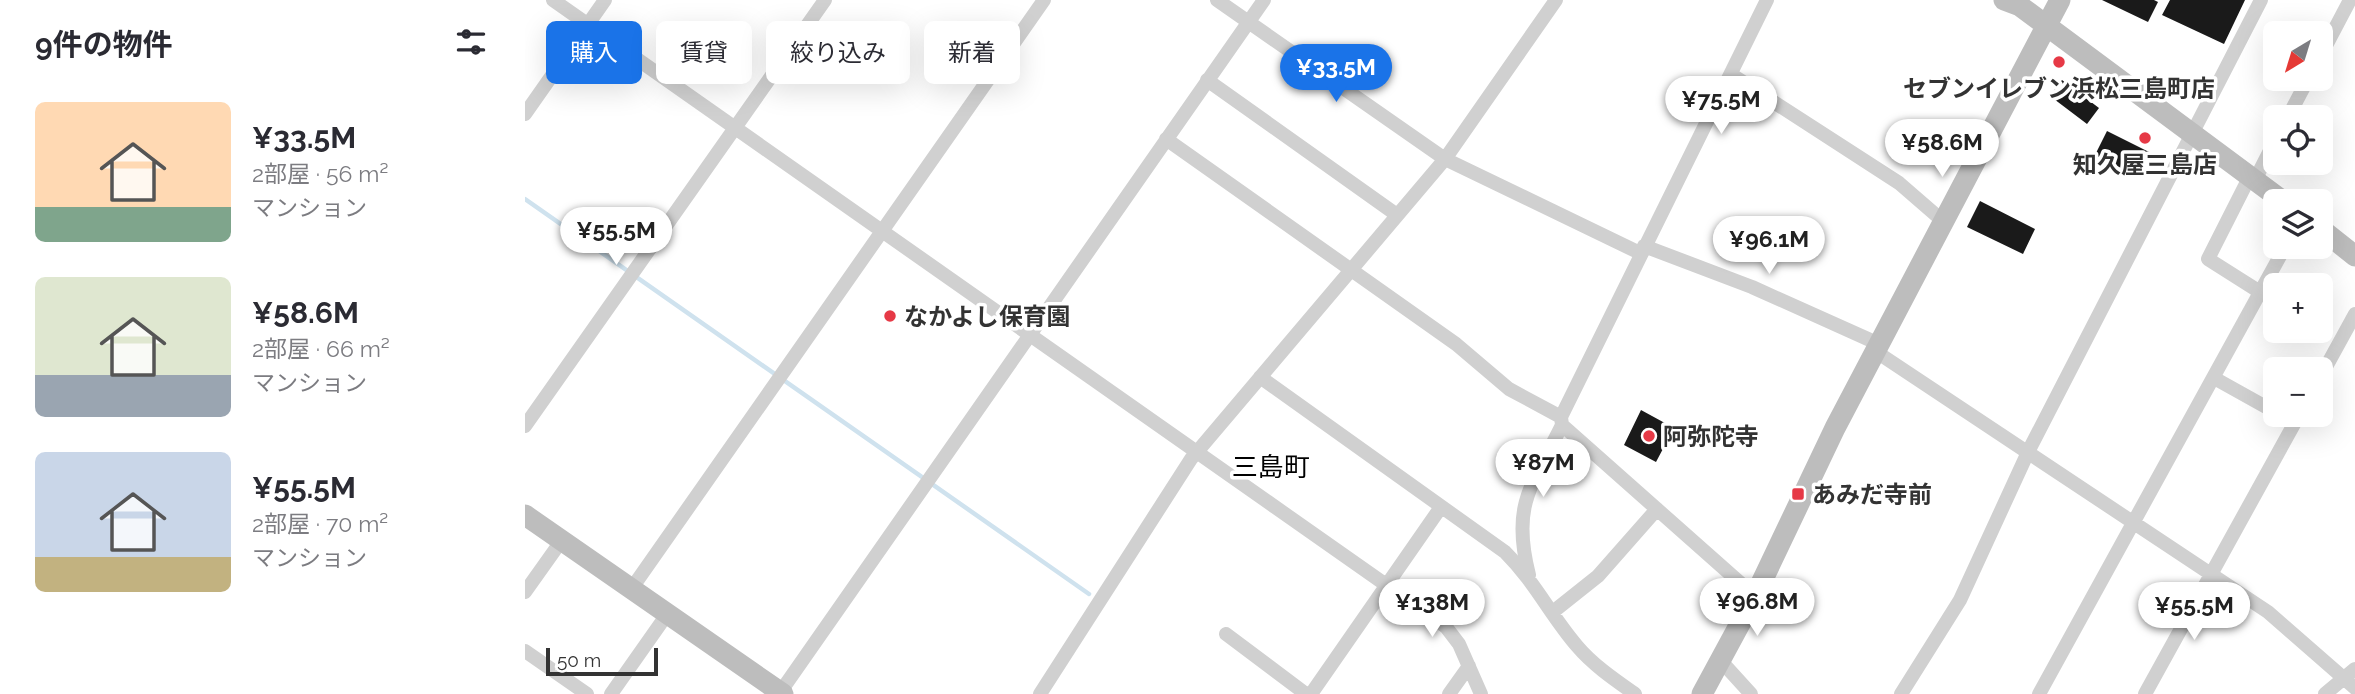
<!DOCTYPE html>
<html lang="ja">
<meta charset="utf-8">
<style>
:root{--surface:#fff;--page:#f7f7f7;--text:#2b2b33;--muted:#7c7c81;--accent:#1a73e8}
body{margin:0;font-family:Raleway,"Noto Sans JP",sans-serif;background:var(--page);color:var(--text);height:100vh;display:flex;flex-direction:column;font-size:26px;white-space:nowrap}
*{box-sizing:border-box;margin:0}
p{font-size:23px;color:var(--muted)}
.icon{flex:none;width:38px;height:38px;fill:none;stroke:currentColor;stroke-width:2;stroke-linecap:round;stroke-linejoin:round}
.map{position:relative;flex:1;overflow:hidden}
.panel{display:flex;flex-direction:column;background:var(--surface);width:525px}
.panel>*{flex:none}
.guide{position:absolute;left:21px;top:21px;width:665px;height:63px;display:flex;gap:14px}
.needle{width:46px;rotate:218deg}
.controls{position:absolute;left:1738px;top:21px;display:grid;gap:14px}
.controls a{display:grid;place-items:center;width:70px;height:70px;border-radius:10px;background:var(--surface);box-shadow:0 7px 28px #0002;font-size:35px}
.scale{position:absolute;left:21px;bottom:18px;width:112px;box-sizing:border-box;padding-left:7px;border:4px solid #333;border-top:0;font-size:19px;line-height:24px;white-space:nowrap;color:#333;-webkit-text-stroke:5px #fff;paint-order:stroke}
.price{position:absolute;translate:-50% -60px;padding:0 16px;border-radius:24px;background:#fff;color:#222;font-size:23px;line-height:46px;filter:drop-shadow(0 2px 4px #0008)}
.price::after{content:'';position:absolute;left:50%;top:42px;width:21px;height:16px;margin-left:-10px;background:inherit;clip-path:polygon(0 0,100% 0,50% 100%)}
.price.on{background:var(--accent);color:#fff}
ul{padding:0;list-style:none}
li{display:flex;align-items:center;gap:21px;height:175px;padding:0 35px}
li span{display:grid;place-items:center;flex:none;width:196px;height:140px;border-radius:10px;color:#555}
li>.icon{margin-inline-start:auto}
span .icon{width:84px;height:84px;fill:#fffc;stroke-width:1}
li b{font-size:30px}
h2{display:flex;justify-content:space-between;align-items:center;height:84px;padding:0 35px;font-size:30px}
.pill{padding:0 24px;border-radius:10px;background:var(--surface);box-shadow:0 7px 28px #0002;font-size:24px;line-height:63px}
.pill.on{background:var(--accent);color:#fff}
main{display:flex;flex:1;min-height:0}
.map>svg:first-child{display:block}
</style>
<main>
<section class="panel">
<h2>9件の物件<svg class="icon" aria-label="filters" viewBox="0 0 24 24"><path d="M4 7h16M4 17h16"/><circle cx="9" cy="7" r="2"/><circle cx="15" cy="17" r="2"/></svg></h2>
<ul>
<li><span style="background:linear-gradient(#ffd9b3 75%,#7fa58c 0)"><svg class="icon" aria-label="home" viewBox="0 0 24 24"><path d="M3 11l9-7 9 7M6 9v11h12V9"/></svg></span><div><b>¥33.5M</b><p>2部屋 · 56 m²</p><p>マンション</p></div></li>
<li><span style="background:linear-gradient(#dfe7d0 70%,#9aa5b1 0)"><svg class="icon" aria-label="home" viewBox="0 0 24 24"><path d="M3 11l9-7 9 7M6 9v11h12V9"/></svg></span><div><b>¥58.6M</b><p>2部屋 · 66 m²</p><p>マンション</p></div></li>
<li><span style="background:linear-gradient(#c9d6e8 75%,#c2b280 0)"><svg class="icon" aria-label="home" viewBox="0 0 24 24"><path d="M3 11l9-7 9 7M6 9v11h12V9"/></svg></span><div><b>¥55.5M</b><p>2部屋 · 70 m²</p><p>マンション</p></div></li>
</ul>
</section>
<div class="map">
<svg width="1830" height="694" viewBox="0 0 1830 694">
<rect width="100%" height="100%" fill="#fff"/>
<g fill="none" stroke-linecap="round" stroke-linejoin="round">
<!-- stream -->
<path stroke="#cfe2ee" stroke-width="4.5" d="M0,199L564,594"/>
</g>
<!-- building -->
<path fill="#1a1a1a" d="M1577,0H1629L1633,2L1623,22Z
M1645,0H1720L1699,44L1637,15Z
M1537,80L1574,108L1562,124L1525,96Z
M1582,131L1624,152L1612,176L1570,155Z
M1455,201L1510,229L1498,254L1442,227Z
M1116,410L1149,428L1131,462L1099,445Z"/>
<g fill="none" stroke-linecap="round" stroke-linejoin="round">
<!-- street -->
<path stroke="#d0d0d0" stroke-width="14" d="M28,0L921,627L934,644L956,694
M692,0L920,159L1115,253
M1796,55L1825,0
M1207,75L1374,183L1419,222
M682,80L872,215
M0,114L80,0
M1763,117L1783,79
M641,139L931,344L984,389L1036,417
M1725,176L1683,259L1735,292
M1730,180L1750,141
M1119,246L1227,287L1354,344
M1350,351L1743,612L1830,688
M1796,376L1830,314
M735,377L980,552C1010,582 1026,616 1052,646C1068,665 1090,680 1110,694
M1689,378L1750,412
M0,426L300,0
M1004,575C986,504 1007,486 1037,425
M107,588L519,0
M0,592L37,540
M1230,596L1037,425L1036,417L1242,0
M1029,611L1073,576L1132,509
M701,634L781,694
M0,651L62,694
M1196,661L1226,694
M86,694L143,613
M254,694L739,0
M515,694L666,459L920,159L1031,0
M786,694L916,507
M924,694L944,666
M1376,694L1435,600L1504,450L1736,0
M1514,694L1760,247
M1620,694L1774,415
M1800,694L1830,669"/>
<!-- secondary -->
<path stroke="#bdbdbd" stroke-width="21" d="M1479,0L1495,6L1758,201
M1796,229L1830,256
M0,515L258,694
M1177,694L1230,596L1310,428L1535,0"/>
</g>
<!-- markers -->
<g fill="#e63946" stroke="#fff" stroke-width="2.5">
<circle cx="1534" cy="62" r="7"/>
<circle cx="1620" cy="138" r="7"/>
<circle cx="365" cy="316" r="7"/>
<circle cx="1124" cy="436" r="7"/>
<rect x="1266" y="487" width="14" height="14" rx="3.5"/>
</g>
<g text-anchor="middle" dominant-baseline="central" stroke-width="7" stroke-linejoin="round" paint-order="stroke">
<!-- poi labels -->
<g font-size="24" font-weight="bold" fill="#333" stroke="#fff" text-anchor="start">
<text x="1534" y="88" text-anchor="middle">セブンイレブン浜松三島町店</text>
<text x="1620" y="164" text-anchor="middle">知久屋三島店</text>
<text x="379" y="316">なかよし保育園</text>
<text x="1138" y="436">阿弥陀寺</text>
<text x="1287" y="494">あみだ寺前</text>
</g>
<!-- neighbourhood labels -->
<g font-size="26" fill="#000" stroke="#fff">
<text x="746" y="467">三島町</text>
</g>
</g>
</svg>
<div class="controls">
<a><svg class="needle" viewBox="-14 -14 28 28"><path d="M0-13l5 13h-10z" fill="#e53935"/><path d="M0 13l5-13h-10z" fill="#7c7c81"/></svg></a>
<a><svg class="icon" aria-label="locate" viewBox="0 0 24 24"><circle cx="12" cy="12" r="6"/><path d="M12 2v4M12 18v4M2 12h4M18 12h4"/></svg></a>
<a><svg class="icon" aria-label="layers" viewBox="0 0 24 24"><path d="M12 4l9 5-9 5-9-5zM3 14l9 5 9-5"/></svg></a>
<a>+</a>
<a>−</a>
</div>
<div class="scale">50 m</div>
<b class="price on" style="left:811px;top:104px">¥33.5M</b>
<b class="price" style="left:1196px;top:136px">¥75.5M</b>
<b class="price" style="left:1417px;top:179px">¥58.6M</b>
<b class="price" style="left:91px;top:267px">¥55.5M</b>
<b class="price" style="left:1244px;top:276px">¥96.1M</b>
<b class="price" style="left:1018px;top:499px">¥87M</b>
<b class="price" style="left:1232px;top:638px">¥96.8M</b>
<b class="price" style="left:907px;top:639px">¥138M</b>
<b class="price" style="left:1669px;top:642px">¥55.5M</b>
<div class="guide">
<a class="pill on">購入</a>
<a class="pill">賃貸</a>
<a class="pill">絞り込み</a>
<a class="pill">新着</a>
</div>
</div>
</main>
